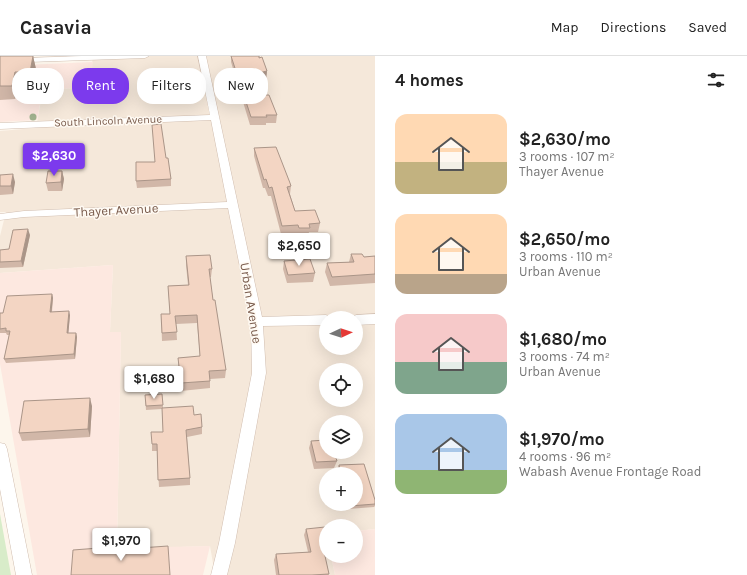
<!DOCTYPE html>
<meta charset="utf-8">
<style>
:root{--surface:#fff;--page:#f6f6f6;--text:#222;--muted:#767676;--line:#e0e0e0;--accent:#7c3aed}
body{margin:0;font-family:Karla,sans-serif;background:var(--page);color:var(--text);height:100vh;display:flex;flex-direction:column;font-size:15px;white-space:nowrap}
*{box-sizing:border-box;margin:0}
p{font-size:13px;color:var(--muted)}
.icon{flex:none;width:22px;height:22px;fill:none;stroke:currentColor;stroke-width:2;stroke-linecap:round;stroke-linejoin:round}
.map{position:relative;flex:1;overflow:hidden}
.side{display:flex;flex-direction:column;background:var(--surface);width:372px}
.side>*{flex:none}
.guide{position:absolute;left:12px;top:12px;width:303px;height:36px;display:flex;gap:8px}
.needle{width:26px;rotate:86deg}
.controls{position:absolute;left:319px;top:255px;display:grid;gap:8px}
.controls a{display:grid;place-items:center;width:44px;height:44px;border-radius:50%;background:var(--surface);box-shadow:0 4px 16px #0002;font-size:20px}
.price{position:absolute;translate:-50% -34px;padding:0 9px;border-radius:4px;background:#fff;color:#222;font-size:13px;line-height:26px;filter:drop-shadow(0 1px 2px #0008)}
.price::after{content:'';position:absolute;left:50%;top:24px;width:12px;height:9px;margin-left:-6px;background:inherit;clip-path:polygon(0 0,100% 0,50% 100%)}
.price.on{background:var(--accent);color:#fff}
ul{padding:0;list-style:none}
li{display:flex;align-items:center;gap:12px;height:100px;padding:0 20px}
li span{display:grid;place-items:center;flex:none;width:112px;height:80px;border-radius:12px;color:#555}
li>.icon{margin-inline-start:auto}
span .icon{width:48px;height:48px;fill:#fffc;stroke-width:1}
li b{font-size:17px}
h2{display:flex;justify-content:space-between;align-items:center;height:48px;padding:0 20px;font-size:17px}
.pill{padding:0 14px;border-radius:16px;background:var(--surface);box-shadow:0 4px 16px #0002;font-size:14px;line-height:36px}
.pill.on{background:var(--accent);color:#fff}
header{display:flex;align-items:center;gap:24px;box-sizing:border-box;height:56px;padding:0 20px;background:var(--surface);border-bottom:1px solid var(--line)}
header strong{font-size:19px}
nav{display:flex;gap:22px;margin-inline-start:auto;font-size:14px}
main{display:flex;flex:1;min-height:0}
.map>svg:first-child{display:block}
</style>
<header>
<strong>Casavia</strong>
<nav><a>Map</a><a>Directions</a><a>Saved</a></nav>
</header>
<main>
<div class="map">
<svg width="375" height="519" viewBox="0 0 375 519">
<rect width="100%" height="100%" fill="#fdf6ec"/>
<!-- residential -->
<path fill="#f5e8da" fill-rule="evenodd" d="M93,0H375V473L356,475V470H326V500H331L335,519H215L210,490L117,493L121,276H110L113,209L0,217V180L6,156H0V75L36,72L43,33L89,32ZM326,262H356V292H326ZM326,314H356V344H326ZM326,366H356V396H326ZM326,418H356V448H326Z"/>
<!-- commercial -->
<path fill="#fde8e0" d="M93,6L89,32L43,33L37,64L0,66V10Z
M113,209L110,276H121L117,492L210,490L203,519H37L0,308V217Z
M375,473V519H335L331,500H356V475Z"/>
<!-- green -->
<path fill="#d8ecc9" d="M0,458L11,519H0Z"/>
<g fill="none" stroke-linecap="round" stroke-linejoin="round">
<defs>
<path id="street" d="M82,0H149L145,2L0,7V3Z
M198,0H206L262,261L326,259L331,262H326V269L263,270L266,317L235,487L227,519H211L219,487L252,317L251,266L228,152L24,161L0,164V158L24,155L227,146L211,64L0,73V67L210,59Z
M375,258V268L356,269V262H351L356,259Z
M0,387L5,388L7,393L32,519H16L0,433Z"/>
</defs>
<!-- street casing -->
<use href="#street" stroke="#d1beb0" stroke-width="1"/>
<!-- street -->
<use href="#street" fill="#fff" fill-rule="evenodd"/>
</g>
<!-- trees -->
<circle fill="#a0b28e" cx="33" cy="61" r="3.5"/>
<!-- wall -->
<path fill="#d1b7a8" d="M0,0H33L36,13L33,29L18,30L15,43L0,44Z
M231,0H259L267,15L266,23L257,25L263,39L277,59L276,67H266V69H250L231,6Z
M254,92L291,130L290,138L295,155L320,167L318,176H309L308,180H297L296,177L281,178L271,140H268L265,132H263L254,100Z
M166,102L171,123V130L137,132L136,125L155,106Z
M62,115L64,123L62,135H48L46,127Z
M0,119L15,126L13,138L0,139Z
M30,179L23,211L0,212V194L9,193Z
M351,198L364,201L375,200V227L330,230L325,216L327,207L349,206Z
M186,200L212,213L211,221H210L213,244L226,314L225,322L210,323V332L181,335L178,302L200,301L197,267L176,268L177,284L162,285L161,258H170L168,230L188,229L186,209Z
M284,205L315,217L313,226L287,227L283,213Z
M52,238L53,242L52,256L70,259L68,277H76L77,281L75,303L6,307L4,303L9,279H7L6,277H0V258Z
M162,338L163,352L194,359L202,371V378L187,381L190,422V429L159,431L157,395H152V388L163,376L162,353L146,354L145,339Z
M92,350L90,381L22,385L19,377Z
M311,385L337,405L334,412L314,413L309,392Z
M364,408L375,444V450L374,451L348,453L347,448H356V418H338L337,413L339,409Z
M306,473L326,476V496H324L329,518L328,519H276L274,504L276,498L308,496L304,479Z"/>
<!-- shaded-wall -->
<path fill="#aa9588" d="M33,0L36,13L33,29L30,16Z
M267,15L266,23L254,25V18Z
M15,16L18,30L15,43L12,30Z
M62,115L64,123L62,135L61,126Z
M13,118L15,126L13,138L11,130Z
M28,173L30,179L23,211L21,205Z
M52,238L53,242L51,260L50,256Z
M69,255L70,259L68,282L67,277Z
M76,277L77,281L75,303L74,298Z
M90,342L92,350L90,381L88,373Z"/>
<!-- building -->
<path fill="#f3d5c3" stroke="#aa9588" d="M0,0H33L30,16H15L12,30H0Z
M231,0H259V2L262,1L267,15L254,18L263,39H269L277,59H266L267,61H251Z
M161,68L166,102H168L171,123L136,125V106H155L152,69Z
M276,91L290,127L291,130L287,131L295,155L315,154L320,167L309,168L310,172H299L298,169L282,170L272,131L269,132L266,123L264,124L254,92Z
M48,115H62L61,126L46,127Z
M13,118L11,130H0V119Z
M28,173L21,205L0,206V194L9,193L13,174Z
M351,198H362L364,201L375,200V218L332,221L327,207L354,206Z
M210,199L212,213H209L213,244H215L226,314L209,315L210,325L181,327L178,302L200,300L197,259L175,260L177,276L162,277L161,258H170L168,230L189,229L186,200Z
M310,203L315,217L288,219L284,205Z
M52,238L50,256L69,255L67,277H76L74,298L4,303L10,275H6V272L0,273V257H3L7,240Z
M162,338L163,349L146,350L145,339Z
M90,342L88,373L19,377L24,345Z
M193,350L194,359L201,358L202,371L186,374L190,422L158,424L157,388H152L151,376H163L162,352Z
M326,384V396H334L337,405L316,406L311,385Z
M364,408L375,444V448L350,450L349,448H356V418H341L339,409Z
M325,471L326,476V491H323L329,518L312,519H279L276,498L311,496L306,473Z
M168,490L170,519H71L73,494L112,491V494Z"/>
<g text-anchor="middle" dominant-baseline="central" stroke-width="3" stroke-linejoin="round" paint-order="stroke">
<!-- far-street labels -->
<g font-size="11" fill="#7a5c4d" stroke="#fffaf3">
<text transform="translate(108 65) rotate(-2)">South Lincoln Avenue</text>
</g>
<!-- street labels -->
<g font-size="13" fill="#7a5c4d" stroke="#fffaf3">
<text transform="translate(116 154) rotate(-3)">Thayer Avenue</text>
<text transform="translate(251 247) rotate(81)">Urban Avenue</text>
</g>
</g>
</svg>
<div class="controls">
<a><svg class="needle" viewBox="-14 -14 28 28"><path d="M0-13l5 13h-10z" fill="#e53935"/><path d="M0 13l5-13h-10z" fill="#767676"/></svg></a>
<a><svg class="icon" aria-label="locate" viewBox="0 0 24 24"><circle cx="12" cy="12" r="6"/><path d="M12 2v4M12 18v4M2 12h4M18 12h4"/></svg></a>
<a><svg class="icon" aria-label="layers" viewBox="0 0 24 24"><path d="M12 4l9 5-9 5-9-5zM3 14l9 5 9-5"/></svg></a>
<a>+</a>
<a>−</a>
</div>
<b class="price on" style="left:54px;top:121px">$2,630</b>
<b class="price" style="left:299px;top:211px">$2,650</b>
<b class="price" style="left:154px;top:344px">$1,680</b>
<b class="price" style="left:121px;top:506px">$1,970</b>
<div class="guide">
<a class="pill">Buy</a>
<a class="pill on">Rent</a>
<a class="pill">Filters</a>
<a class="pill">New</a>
</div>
</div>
<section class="side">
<h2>4 homes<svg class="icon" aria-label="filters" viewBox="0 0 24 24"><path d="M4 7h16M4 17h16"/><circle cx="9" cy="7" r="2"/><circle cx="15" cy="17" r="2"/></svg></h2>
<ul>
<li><span style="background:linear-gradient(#ffd9b3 60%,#c2b280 0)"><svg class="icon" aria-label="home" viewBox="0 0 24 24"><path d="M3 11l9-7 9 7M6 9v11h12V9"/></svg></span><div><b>$2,630/mo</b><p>3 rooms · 107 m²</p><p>Thayer Avenue</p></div></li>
<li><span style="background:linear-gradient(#ffd9b3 75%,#b9a48a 0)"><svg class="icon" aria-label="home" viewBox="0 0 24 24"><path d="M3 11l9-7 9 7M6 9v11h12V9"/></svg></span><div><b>$2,650/mo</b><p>3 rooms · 110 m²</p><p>Urban Avenue</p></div></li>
<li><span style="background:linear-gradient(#f6c9c9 60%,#7fa58c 0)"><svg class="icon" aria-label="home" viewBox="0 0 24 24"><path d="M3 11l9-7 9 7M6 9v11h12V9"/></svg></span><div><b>$1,680/mo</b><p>3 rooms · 74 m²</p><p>Urban Avenue</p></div></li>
<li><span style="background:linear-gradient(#a9c7e8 70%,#8fb573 0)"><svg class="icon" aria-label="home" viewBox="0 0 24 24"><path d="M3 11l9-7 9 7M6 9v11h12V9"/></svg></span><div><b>$1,970/mo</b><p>4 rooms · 96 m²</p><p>Wabash Avenue Frontage Road</p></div></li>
</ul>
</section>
</main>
